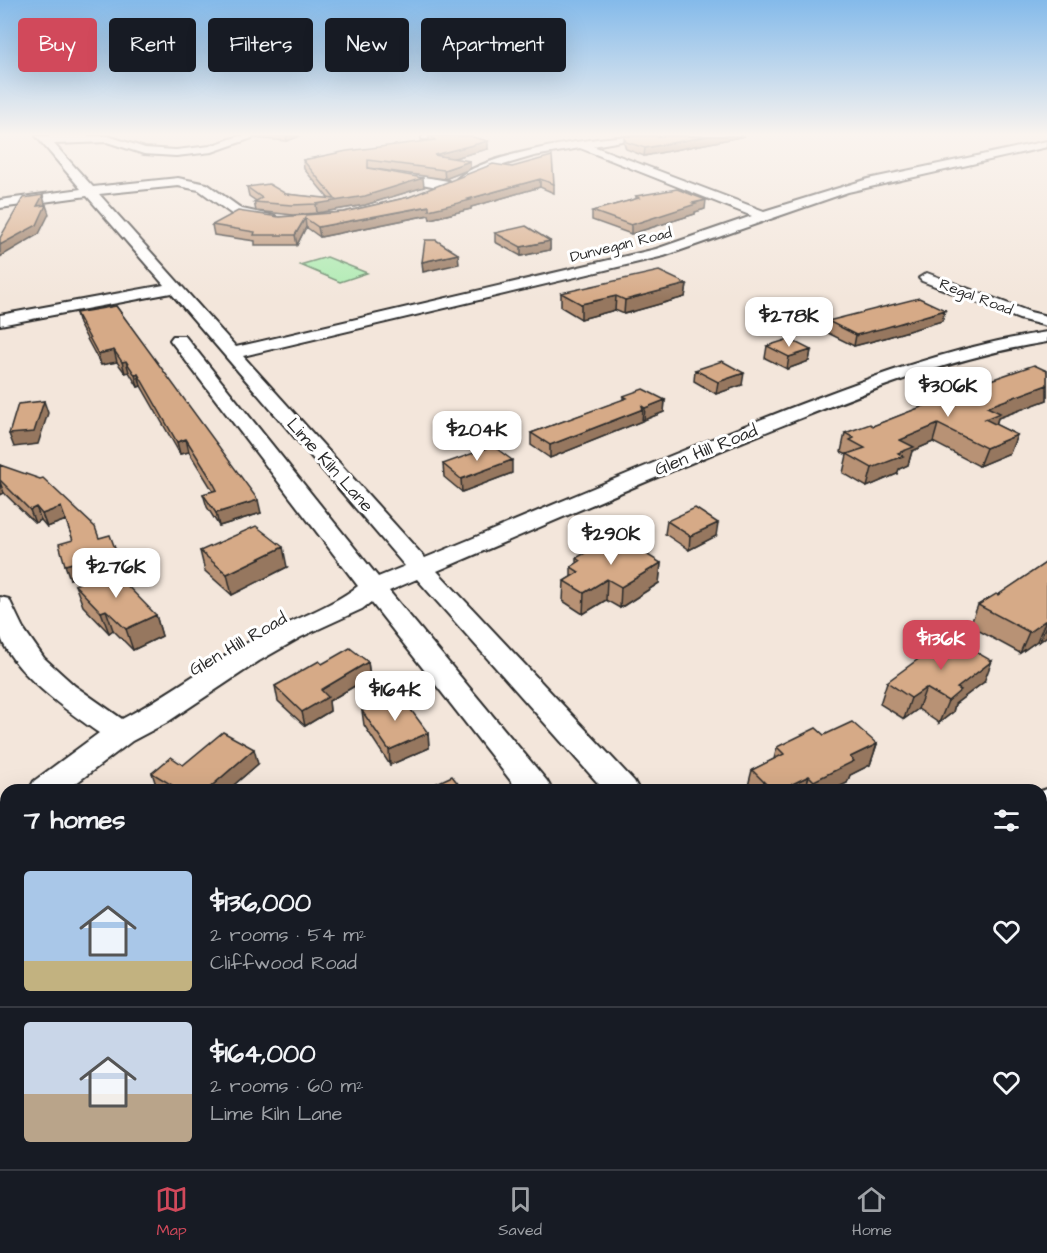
<!DOCTYPE html>
<meta charset="utf-8">
<style>
:root{--surface:#171b24;--page:#242831;--text:#f1f3f6;--muted:#9ea1a6;--line:#363941;--accent:#d1495b}
body{margin:0;font-family:"Architects Daughter",sans-serif;background:var(--page);color:var(--text);height:100vh;display:flex;flex-direction:column;font-size:22px;white-space:nowrap}
*{box-sizing:border-box;margin:0}
p{font-size:20px;color:var(--muted)}
.icon{flex:none;width:33px;height:33px;fill:none;stroke:currentColor;stroke-width:2;stroke-linecap:round;stroke-linejoin:round}
.map{position:relative;flex:1;overflow:hidden}
.drawer{position:absolute;left:0px;top:784px;width:1047px;height:386px;display:flex;flex-direction:column;background:var(--surface);border-radius:18px 18px 0 0;box-shadow:0 6px 24px #0002}
.drawer>*{flex:none}
.hud{position:absolute;left:18px;top:18px;width:600px;height:54px;display:flex;gap:12px}
.price{position:absolute;translate:-50% -51px;padding:0 14px;border-radius:12px;background:#fff;color:#222;font-size:20px;line-height:39px;filter:drop-shadow(0 2px 3px #0008)}
.price::after{content:'';position:absolute;left:50%;top:36px;width:18px;height:14px;margin-left:-9px;background:inherit;clip-path:polygon(0 0,100% 0,50% 100%)}
.price.current{background:var(--accent);color:#fff}
ul{padding:0;list-style:none}
li{display:flex;align-items:center;gap:18px;height:150px;padding:0 24px}
li+li{border-top:2px solid var(--line)}
li span{display:grid;place-items:center;flex:none;width:168px;height:120px;border-radius:6px;color:#555}
li>.icon{margin-inline-start:auto}
span .icon{width:72px;height:72px;fill:#fffc;stroke-width:1}
li b{font-size:26px}
h2{display:flex;justify-content:space-between;align-items:center;height:72px;padding:0 24px;font-size:26px}
.chip{padding:0 21px;border-radius:6px;background:var(--surface);box-shadow:0 6px 24px #0002;font-size:21px;line-height:54px}
.chip.current{background:var(--accent);color:#fff}
.dock{display:flex;justify-content:space-around;align-items:center;height:84px;border-top:2px solid var(--line);background:var(--surface);font-size:16px;color:var(--muted)}
.dock a{display:grid;justify-items:center;gap:3px}
.dock .current{color:var(--accent)}
.map>svg:first-child{display:block}
</style>
<div class="map">
<svg width="1047" height="1169" viewBox="0 0 1047 1169">
<rect width="100%" height="100%" fill="#f3e6db"/>
<filter id="ink" filterUnits="userSpaceOnUse"><feTurbulence type="fractalNoise" baseFrequency=".0167" numOctaves="2"/><feDisplacementMap in="SourceGraphic" scale="12" xChannelSelector="R" yChannelSelector="G"/><feConvolveMatrix kernelMatrix="1 2 1 2 8 2 1 2 1" color-interpolation-filters="sRGB"/></filter>
<g filter="url(#ink)">
<!-- green -->
<path fill="#aeebb2" stroke="#6c8b6e" stroke-width="1.5" d="M327,257L367,273L340,282L300,265Z"/>
<g fill="none" stroke-linecap="round" stroke-linejoin="round">
<defs>
<path id="minor" d="M36,136H108L145,148L176,150L210,146L239,136H253L252,138L212,152L176,156L144,154L107,142L54,144L93,187L178,178L207,184L242,209L275,216L277,219L275,222L270,223L233,215L199,190L178,186L99,194L236,347L656,249L752,216L580,148L534,156L500,166L467,182H459L457,179C483,153 600,136 638,136L633,139L593,146L764,211L868,179L1047,141V147L848,192L664,256L243,356L425,558C535,513 645,465 757,421C852,384 946,347 1047,332V342C951,357 861,394 771,430C659,475 548,524 437,571L634,781L639,790H604L417,579L389,591L547,781L552,790H518L371,602L362,609L301,637L259,661L166,723L132,741L67,790H29L34,781L99,733C70,713 9,670 0,634C0,624 0,608 0,597L9,599L23,628L44,658L75,686L122,719C163,698 200,670 240,647C278,625 323,612 358,586L173,344L170,340L173,336H185L378,577L405,566L171,293L0,325V315L164,285L87,196L0,208V200L81,189Z
M422,136H440L435,139H422Z
M389,171L448,181L454,185L448,189L385,177L383,175Z
M927,273L1030,312L1047,316V326L1019,319L922,281L919,278Z
M1047,789V818L1041,820V791Z
M6,806V835L0,837V808Z
M0,976L6,979V1019L0,1016Z
M104,1164H150L152,1169H106Z
M815,1164H863L865,1169H818Z
M927,1164H976L978,1169H930Z"/>
</defs>
<!-- minor casing -->
<use href="#minor" stroke="#2b2b2b" stroke-width="4"/>
<!-- minor -->
<use href="#minor" fill="#fff" fill-rule="evenodd"/>
</g>
<!-- wall -->
<path fill="#b89274" stroke="#2b2b2b" stroke-width="1.5" d="M254,136H300L287,141L254,138Z
M429,136H471L488,149L454,158L470,169L445,179L368,168L424,187L365,205L317,213L293,215L256,211L254,202L256,201L249,196L247,187L286,194L329,199L304,169L303,160L429,141Z
M624,136H745L644,156L626,149L624,143Z
M512,167L554,184V193L540,187L471,207V209L430,219L429,215L320,237L306,227L297,245H255V241L214,235L212,225L279,217L344,212L409,197Z
M636,196L705,209L695,212V214L631,234L592,220V211L636,199Z
M495,233L550,241V250L521,256L495,242Z
M687,284L685,297L624,314L615,310L581,319L561,307V293Z
M116,306L261,513L219,526L207,507L203,494L213,491L189,452L180,454L141,386L138,387L129,372L125,373L117,362L101,365L79,324L76,313Z
M945,310L942,321L881,339L854,346L826,332L828,321Z
M767,346L811,350L809,361L787,369L765,358Z
M695,370L742,385L716,394L694,381Z
M1047,371V400L998,418L996,425L1017,435L1010,453L979,466L933,442L912,451L908,465L899,469L897,474L867,487L843,473L847,455L841,452L845,433L873,426L940,400L941,397Z
M623,396L665,400L664,412L644,420L642,419V421L550,458L531,445V433L623,400Z
M443,464L512,473L462,492L444,477Z
M0,465L99,538L120,565L70,579L73,540L66,520L47,527L41,520L35,523L4,493L0,495Z
M667,521L716,536L689,550L665,534Z
M604,548L661,563L659,583L620,608L606,600L583,614L563,601L564,581L571,577V567L576,564V558Z
M200,551L287,567L232,595L205,571Z
M1047,562V636L1039,642L1037,641L1020,653L970,626L978,605L998,595Z
M75,585L156,615L162,636L133,650L113,630L109,633L83,606Z
M368,662L370,677L329,701L330,711L305,726L278,701L275,686L322,664Z
M887,682H984L955,704L953,712L939,723L918,709L904,719L880,704Z
M362,711L428,733L429,748L390,765L364,725Z
M824,735L877,744L870,765L850,775L847,783L832,790H747L752,770L774,759L777,747Z
M258,764L228,790H162L157,788L152,773L183,765Z
M1047,1047V1085L1041,1080V1055Z
M665,1164H747L750,1169H669Z"/>
<!-- shaded-wall -->
<path fill="#96775e" stroke="#2b2b2b" stroke-width="1.5" d="M286,136H300L287,141Z
M708,136H745L644,156L645,148Z
M488,141V149L435,163L434,155Z
M470,161V169L445,179L444,170Z
M423,178L424,187L365,205L317,213L316,204Z
M540,179V187L471,207V209L430,219L429,215L320,237L318,227L468,199Z
M43,195L45,204L40,215L37,206Z
M706,200L705,209L695,212V214L631,234V225L693,203Z
M46,205L49,214L39,234L0,257V245Z
M305,218L306,227L297,245L295,235Z
M550,241V250L521,256V247Z
M458,254L459,264L423,272L422,262Z
M687,284L685,297L624,314L625,300Z
M616,296L615,310L581,319V304Z
M945,310L942,321L881,339L854,346L856,335Z
M114,350L117,362L101,365L98,354Z
M811,350L809,361L787,369L789,357Z
M126,361L129,372L125,373L122,362Z
M744,373L742,385L716,394L718,382Z
M138,374L141,386L138,387L135,375Z
M1047,385V400L998,418L994,431L983,424L987,407Z
M665,400L664,412L644,420L645,408Z
M44,401L48,413L38,444L14,447L9,434Z
M643,409L642,421L550,458V445Z
M938,424L933,442L912,451L908,465L899,469L897,474L867,487L872,468L900,440Z
M1017,435L1010,453L979,466L986,448Z
M186,439L189,452L180,454L177,442Z
M512,460V473L462,492L461,479Z
M0,482L4,493L0,495Z
M258,500L261,513L219,526L216,513Z
M36,507L41,520L35,523L30,510Z
M61,507L66,520L47,527L42,514Z
M718,523L716,536L689,550L690,536Z
M283,547L287,567L232,595L227,574Z
M116,551L120,565L70,579L65,565Z
M661,563L659,583L620,608L621,587Z
M607,579L606,600L583,614L584,593Z
M106,610L113,630L109,633L101,612Z
M156,615L162,636L133,650L126,629Z
M1046,620L1037,641L1020,653L1029,632Z
M1047,623V636L1039,642Z
M992,661L984,682L955,704L953,712L939,723L948,701L957,688Z
M368,662L370,677L329,701L330,711L305,726L302,712L321,690Z
M926,688L918,709L904,719L911,698Z
M428,733L429,748L390,765L389,750Z
M877,744L870,765L850,775L847,783L832,790H811L814,781L850,757Z
M254,749L258,764L228,790H207Z
M809,776L805,790H780Z"/>
<!-- building -->
<path fill="#d6aa87" stroke="#2b2b2b" stroke-width="1.5" d="M431,136H471L473,137L488,141L434,155L470,161L444,170L368,160V168L423,178L365,196L316,204L292,205L254,202L262,198L247,187L269,184L286,194L335,199L303,160L347,151L435,140Z
M624,136H708L645,148L626,142Z
M552,156L554,184L540,179L468,199L471,200L429,210V206L318,227L305,218L295,235H254L255,232L212,225L238,211L279,217L344,212L409,197L493,164L512,167Z
M677,189L706,200L693,203L696,204L631,225L592,211L639,198L636,196Z
M43,195L37,206L46,205L37,225L0,245V238L23,198Z
M526,226L550,241L521,247L495,233Z
M425,240H436L458,254L422,262Z
M659,271L687,284L625,300L616,296L581,304L561,293Z
M919,298L945,310L884,328L856,335L828,321Z
M116,306L258,500L216,513L203,494L217,490L211,479L186,439L177,442L138,374L135,375L126,361L122,362L114,350L98,354L76,313Z
M789,339L811,350L789,357L767,346Z
M722,361L744,373L718,382L695,370Z
M1034,365L1047,371V385L987,407L1000,413L985,419L1017,435L986,448L938,424L900,440L914,447L898,453L903,456L872,468L847,454L865,448L850,440L854,438L845,433L870,424L873,426L944,398L941,397Z
M643,389L665,400L645,408L642,406L643,409L550,445L531,433L627,398L623,396Z
M44,401L34,432L9,434L18,404Z
M493,446L512,460L461,479L443,464Z
M0,465L40,479L43,478L95,527L99,538L110,535L116,551L65,565L59,544L73,540L61,507L42,514L36,507L30,510L0,480Z
M695,508L718,523L690,536L667,521Z
M256,526L283,547L227,574L200,551Z
M623,540L661,563L621,587L607,579L584,593L564,581L579,572L571,567L580,561L576,558L599,545L604,548Z
M1047,562V620H1046L1029,632L978,605L996,594L998,595Z
M111,569L156,615L126,629L106,610L101,612L75,585Z
M955,640L992,661L957,688L961,690L948,701L926,688L911,698L887,682L935,647L940,651Z
M350,648L368,662L321,690L328,697L302,712L275,686L319,661L322,664Z
M400,695L428,733L389,750L362,711Z
M852,722L877,744L850,757L854,761L814,781L809,776L780,790H772L752,770L784,754L777,747L816,728L824,735Z
M223,732L254,749L207,790H180L152,773L171,757L183,765Z
M452,776L463,790H425L424,789Z
M295,1164H361L363,1169H296Z
M683,1164H747L750,1169H687Z"/>
</g>
<!-- sky -->
<linearGradient id="sky" x2="0" y2="1"><stop stop-color="#84baea"/><stop offset="0.45" stop-color="#faf4ef"/><stop offset="1" stop-color="#faf4ef" stop-opacity="0"/></linearGradient>
<rect width="1047" height="299" fill="url(#sky)"/>
<g text-anchor="middle" dominant-baseline="central" stroke-width="6" stroke-linejoin="round" paint-order="stroke">
<!-- far-street labels -->
<g font-size="15" fill="#2b2b2b" stroke="#fff">
<text transform="translate(621 245) rotate(-14)">Dunvegan Road</text>
<text transform="translate(976 297) rotate(21)">Regal Road</text>
</g>
<!-- street labels -->
<g font-size="18" fill="#2b2b2b" stroke="#fff">
<text transform="translate(706 450) rotate(-22)">Glen Hill Road</text>
<text transform="translate(330 465) rotate(48)">Lime Kiln Lane</text>
<text transform="translate(238 644) rotate(-30)">Glen Hill Road</text>
</g>
</g>
</svg>
<b class="price" style="left:789px;top:348px">$278K</b>
<b class="price" style="left:948px;top:418px">$306K</b>
<b class="price" style="left:477px;top:462px">$204K</b>
<b class="price" style="left:611px;top:566px">$290K</b>
<b class="price" style="left:116px;top:599px">$276K</b>
<b class="price current" style="left:941px;top:671px">$136K</b>
<b class="price" style="left:395px;top:722px">$164K</b>
<div class="hud">
<a class="chip current">Buy</a>
<a class="chip">Rent</a>
<a class="chip">Filters</a>
<a class="chip">New</a>
<a class="chip">Apartment</a>
</div>
<section class="drawer">
<h2>7 homes<svg class="icon" aria-label="filters" viewBox="0 0 24 24"><path d="M4 7h16M4 17h16"/><circle cx="9" cy="7" r="2"/><circle cx="15" cy="17" r="2"/></svg></h2>
<ul>
<li><span style="background:linear-gradient(#a9c7e8 75%,#c2b280 0)"><svg class="icon" aria-label="home" viewBox="0 0 24 24"><path d="M3 11l9-7 9 7M6 9v11h12V9"/></svg></span><div><b>$136,000</b><p>2 rooms · 54 m²</p><p>Cliffwood Road</p></div><svg class="icon" aria-label="heart" viewBox="0 0 24 24"><path d="M12 20l-8-8c-3-5 5-10 8-4 3-6 11-1 8 4z"/></svg></li>
<li><span style="background:linear-gradient(#c9d6e8 60%,#b9a48a 0)"><svg class="icon" aria-label="home" viewBox="0 0 24 24"><path d="M3 11l9-7 9 7M6 9v11h12V9"/></svg></span><div><b>$164,000</b><p>2 rooms · 60 m²</p><p>Lime Kiln Lane</p></div><svg class="icon" aria-label="heart" viewBox="0 0 24 24"><path d="M12 20l-8-8c-3-5 5-10 8-4 3-6 11-1 8 4z"/></svg></li>
</ul>
</section>
</div>
<nav class="dock">
<a class="current"><svg class="icon" aria-label="map" viewBox="0 0 24 24"><path d="M3 6l6-2 6 2 6-2v14l-6 2-6-2-6 2zM9 4v14M15 6v14"/></svg>Map</a>
<a><svg class="icon" aria-label="saved" viewBox="0 0 24 24"><path d="M7 4h10v16l-5-4-5 4z"/></svg>Saved</a>
<a><svg class="icon" aria-label="home" viewBox="0 0 24 24"><path d="M3 11l9-7 9 7M6 9v11h12V9"/></svg>Home</a>
</nav>
